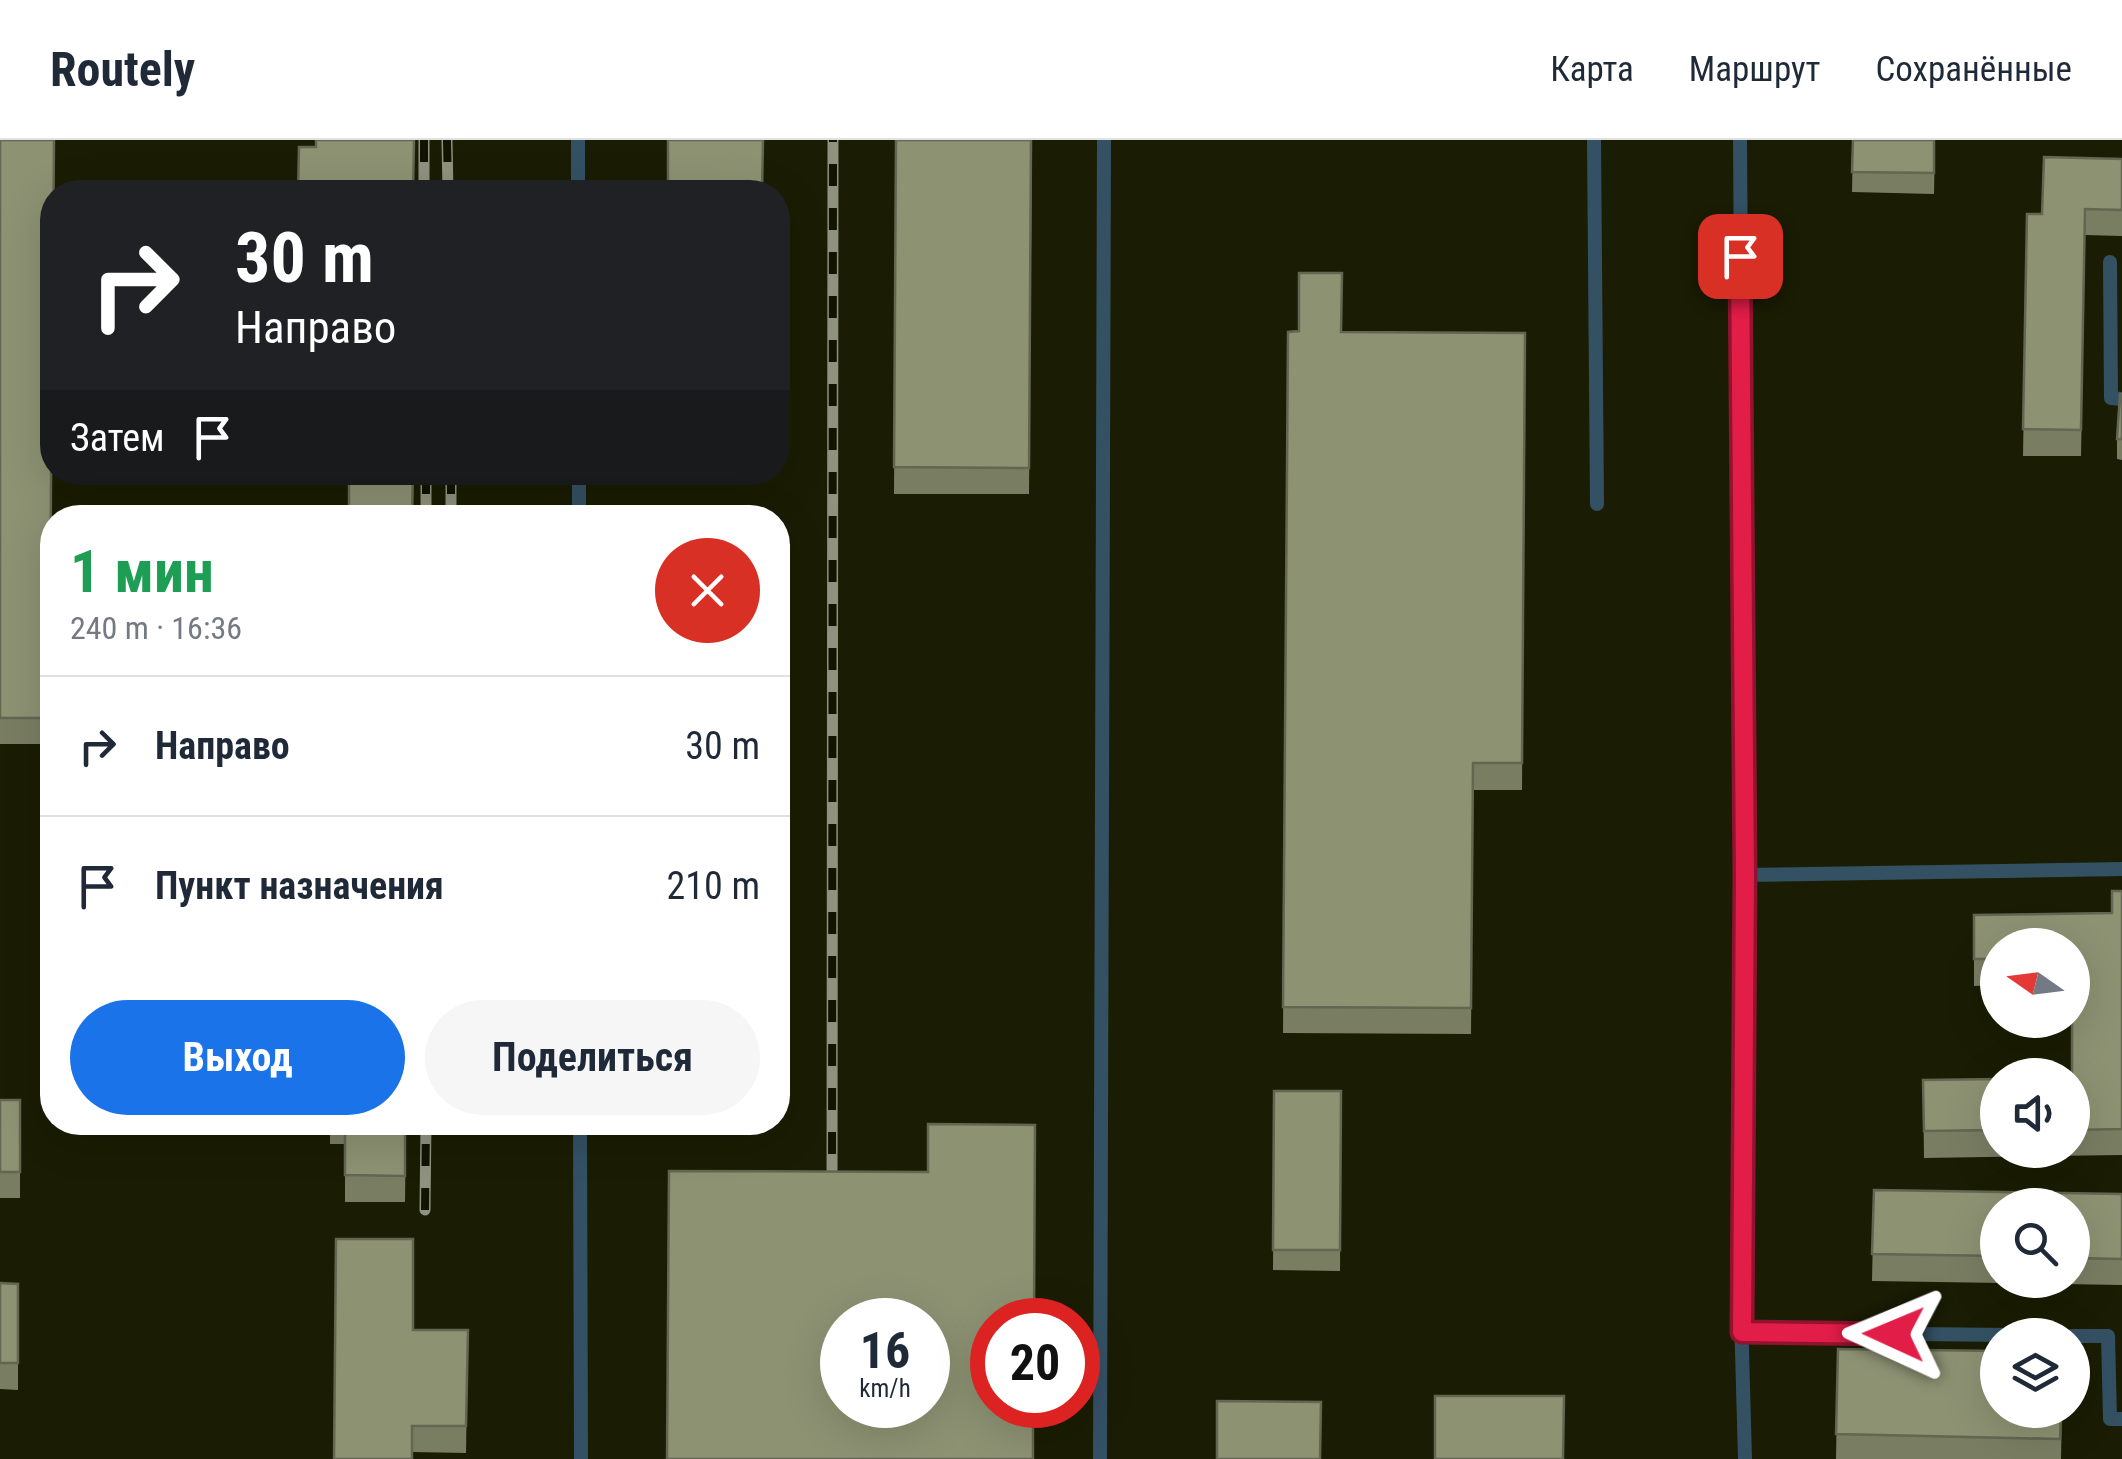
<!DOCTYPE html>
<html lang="ru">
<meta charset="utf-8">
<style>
:root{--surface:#fff;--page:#f6f6f7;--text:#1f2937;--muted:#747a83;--line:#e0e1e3;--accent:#1a73e8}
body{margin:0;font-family:"Roboto Condensed",sans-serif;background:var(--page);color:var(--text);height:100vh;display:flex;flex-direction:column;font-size:38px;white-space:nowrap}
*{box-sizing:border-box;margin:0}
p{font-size:32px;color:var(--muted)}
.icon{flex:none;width:55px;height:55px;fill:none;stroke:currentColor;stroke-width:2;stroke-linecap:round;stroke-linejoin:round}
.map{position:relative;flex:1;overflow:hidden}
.drawer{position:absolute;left:40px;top:365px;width:750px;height:630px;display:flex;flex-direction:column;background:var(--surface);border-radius:40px;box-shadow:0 10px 40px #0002}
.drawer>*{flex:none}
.guide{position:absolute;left:40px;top:40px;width:750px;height:305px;border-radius:40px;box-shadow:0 10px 40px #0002;background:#202124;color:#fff;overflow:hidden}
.needle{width:65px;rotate:284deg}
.buttons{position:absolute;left:1980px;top:788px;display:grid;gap:20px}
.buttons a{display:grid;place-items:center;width:110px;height:110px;border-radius:50%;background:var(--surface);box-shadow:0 10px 40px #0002;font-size:50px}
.speed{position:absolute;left:820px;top:1158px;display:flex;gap:20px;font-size:50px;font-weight:700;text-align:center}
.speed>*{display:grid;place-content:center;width:130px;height:130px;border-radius:50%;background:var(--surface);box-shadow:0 10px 40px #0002;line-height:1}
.speed small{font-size:25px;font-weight:400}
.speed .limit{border:15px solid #d22;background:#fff;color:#111}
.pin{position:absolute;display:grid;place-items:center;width:85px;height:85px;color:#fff;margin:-42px;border-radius:20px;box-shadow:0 5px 15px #0006}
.me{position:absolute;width:110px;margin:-55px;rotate:271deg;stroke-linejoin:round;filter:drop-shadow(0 0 8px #0008)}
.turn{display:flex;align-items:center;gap:35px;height:210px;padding:0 30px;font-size:45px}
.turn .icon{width:130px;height:130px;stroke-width:2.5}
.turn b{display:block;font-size:70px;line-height:85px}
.then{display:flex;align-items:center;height:95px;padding:0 30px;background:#0003;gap:20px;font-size:38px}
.round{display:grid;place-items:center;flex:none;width:105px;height:105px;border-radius:52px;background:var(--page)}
.headline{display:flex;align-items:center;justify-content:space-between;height:170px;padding:0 30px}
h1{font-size:60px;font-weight:700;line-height:75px;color:#1e9e55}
.action{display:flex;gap:20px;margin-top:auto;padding:20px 30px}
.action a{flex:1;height:115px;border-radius:60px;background:var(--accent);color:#fff;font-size:40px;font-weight:700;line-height:115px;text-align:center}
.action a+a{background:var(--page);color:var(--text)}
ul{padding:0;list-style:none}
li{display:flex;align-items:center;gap:30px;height:140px;padding:0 30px;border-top:2px solid var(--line)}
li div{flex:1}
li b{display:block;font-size:38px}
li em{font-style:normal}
header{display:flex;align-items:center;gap:60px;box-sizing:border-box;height:140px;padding:0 50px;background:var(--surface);border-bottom:2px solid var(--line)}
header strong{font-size:48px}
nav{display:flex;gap:55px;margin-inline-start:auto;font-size:35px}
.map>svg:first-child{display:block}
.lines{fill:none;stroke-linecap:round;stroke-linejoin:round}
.lane{stroke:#345164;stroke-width:14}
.rail-casing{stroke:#8f927e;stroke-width:11}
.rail{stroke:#111400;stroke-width:8;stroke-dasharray:22;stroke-linecap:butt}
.wall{fill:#797e63;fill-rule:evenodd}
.building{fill:#8d9273;stroke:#636650;stroke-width:2.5;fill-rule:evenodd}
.route-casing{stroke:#92132f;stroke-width:25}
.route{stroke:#e11d48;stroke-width:18}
</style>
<header>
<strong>Routely</strong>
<nav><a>Карта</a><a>Маршрут</a><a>Сохранённые</a></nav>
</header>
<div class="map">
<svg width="2122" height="1319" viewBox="0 0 2122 1319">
<rect width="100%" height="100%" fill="#1a1d03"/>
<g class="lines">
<g class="lane">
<path d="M578,0V52"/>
<path d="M1594,0L1597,364"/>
<path d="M1740,0L1745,735L1741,1174L1745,1319"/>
<path d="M2110,122L2111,258L2122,259"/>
<path d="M579,332V378"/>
<path d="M1745,735L2122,729"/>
<path d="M580,982L581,1319"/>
<path d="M1742,1192L2009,1195"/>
<path d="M2072,1196H2108L2110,1279H2122"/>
<path d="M1100,1319L1104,0"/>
</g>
<defs>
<g id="rail">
<path d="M424,0V52"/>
<path d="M447,0L448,52"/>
<path d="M426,332V378"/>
<path d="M451,332V378"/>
<path d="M832,1058L833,0"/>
<path d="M425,1070L426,982"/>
</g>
</defs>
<use href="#rail" class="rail-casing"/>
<use href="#rail" class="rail"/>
</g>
<g class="wall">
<path d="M0,0H54L49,604H0Z"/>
<path d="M896,0H1032L1029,354H894Z"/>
<path d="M1853,0H1935L1934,54L1852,52Z"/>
<path d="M2122,19V96L2085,95L2081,316H2023L2027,74H2042Z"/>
<path d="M1288,192L1525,193L1522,650H1473L1471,894L1283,893Z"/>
<path d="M2122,254V320L2117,319V299Z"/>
<path d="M2122,751V1015L1924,1018L1923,940L1998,939V1010H2072V805H1998V845L1974,846V775L2112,773Z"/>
<path d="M1274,951H1341L1340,1131L1273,1130Z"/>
<rect x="0" y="960" width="20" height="98"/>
<path d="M330,982H406L405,1062H345V1004H330Z"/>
<path d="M1874,1050L2122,1054V1145L1872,1141ZM1998,1065H2072V1140H1998Z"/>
<path d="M0,1143L18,1144V1250L0,1249Z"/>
<path d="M413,1190H468L466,1313L412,1312Z"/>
<path d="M1838,1209L2062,1270L2061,1319H1836Z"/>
</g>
<g class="building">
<path d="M0,0H54L49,578H0Z"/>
<path d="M316,0H414L413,52H298L299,7H316Z"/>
<path d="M668,0H763L762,52H668Z"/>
<path d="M896,0H1031L1029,328L894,327Z"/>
<path d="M1853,0H1934V33L1852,32Z"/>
<path d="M2044,17L2122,19V70L2085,69L2081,290L2023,289L2027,74H2042Z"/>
<path d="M1299,133H1342L1341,192L1525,193L1522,623H1473L1471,868L1283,867L1288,192L1299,191Z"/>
<path d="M2120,254H2122V299H2117Z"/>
<path d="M349,332H413L412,378H349Z"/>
<path d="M2112,751H2122V989L2072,990V805H1998V819H1974V775L2112,773Z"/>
<path d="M1998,939V990L1924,991L1923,940Z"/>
<path d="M1274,951H1341L1340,1110H1273Z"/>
<rect x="0" y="960" width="20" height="72"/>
<path d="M345,982H405V1036L345,1035Z"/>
<path d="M928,984L1035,985L1034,1180H992V1265H1033V1319H667L669,1031L928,1032ZM842,1180H928V1265H842Z"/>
<path d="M1874,1050L2122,1054V1119L2072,1118V1065H1998V1116L1872,1114Z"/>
<path d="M336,1099H413V1190H468L466,1286H412V1319H334Z"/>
<path d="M0,1143L18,1144V1223H0Z"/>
<path d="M1838,1209L1998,1211V1270H2061L2060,1299L1836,1294Z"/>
<path d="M1435,1256H1564L1563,1319H1435Z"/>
<path d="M1217,1261L1321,1262L1320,1319H1217Z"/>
</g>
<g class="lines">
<defs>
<path id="route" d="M1740,116L1745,735L1742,1192L1894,1194"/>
</defs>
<use href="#route" class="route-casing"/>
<use href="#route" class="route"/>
</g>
</svg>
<div class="buttons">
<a><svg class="needle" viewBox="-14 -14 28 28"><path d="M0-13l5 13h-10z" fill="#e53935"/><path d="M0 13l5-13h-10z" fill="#747a83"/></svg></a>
<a><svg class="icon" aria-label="sound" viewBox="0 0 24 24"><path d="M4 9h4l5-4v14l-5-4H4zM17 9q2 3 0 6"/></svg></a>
<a><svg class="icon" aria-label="search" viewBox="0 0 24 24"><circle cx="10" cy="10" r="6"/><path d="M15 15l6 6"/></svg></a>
<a><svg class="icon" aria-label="layers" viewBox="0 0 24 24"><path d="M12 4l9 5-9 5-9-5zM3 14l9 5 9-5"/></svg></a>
</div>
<div class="speed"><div>16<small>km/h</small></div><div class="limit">20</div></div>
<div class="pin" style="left:1740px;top:116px;background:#d93025"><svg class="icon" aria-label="arrive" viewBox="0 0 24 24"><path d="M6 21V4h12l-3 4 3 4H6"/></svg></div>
<svg class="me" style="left:1894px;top:1194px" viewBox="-20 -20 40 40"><path d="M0-17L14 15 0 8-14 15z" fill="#e11d48" stroke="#fff" stroke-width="4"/></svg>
<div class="guide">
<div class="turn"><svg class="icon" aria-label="right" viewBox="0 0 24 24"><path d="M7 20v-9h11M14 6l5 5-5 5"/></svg><div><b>30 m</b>Направо</div></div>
<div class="then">Затем<svg class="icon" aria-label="arrive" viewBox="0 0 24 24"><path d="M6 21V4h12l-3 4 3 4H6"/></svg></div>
</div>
<section class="drawer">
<div class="headline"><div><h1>1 мин</h1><p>240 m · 16:36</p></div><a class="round" style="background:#d93025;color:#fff"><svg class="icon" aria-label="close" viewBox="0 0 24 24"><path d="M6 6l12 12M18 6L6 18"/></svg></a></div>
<ul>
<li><svg class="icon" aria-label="right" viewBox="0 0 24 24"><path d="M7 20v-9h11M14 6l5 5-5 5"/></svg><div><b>Направо</b></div><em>30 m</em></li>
<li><svg class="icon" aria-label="arrive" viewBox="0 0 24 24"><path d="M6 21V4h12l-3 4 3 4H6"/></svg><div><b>Пункт назначения</b></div><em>210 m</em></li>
</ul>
<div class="action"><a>Выход</a><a>Поделиться</a></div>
</section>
</div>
